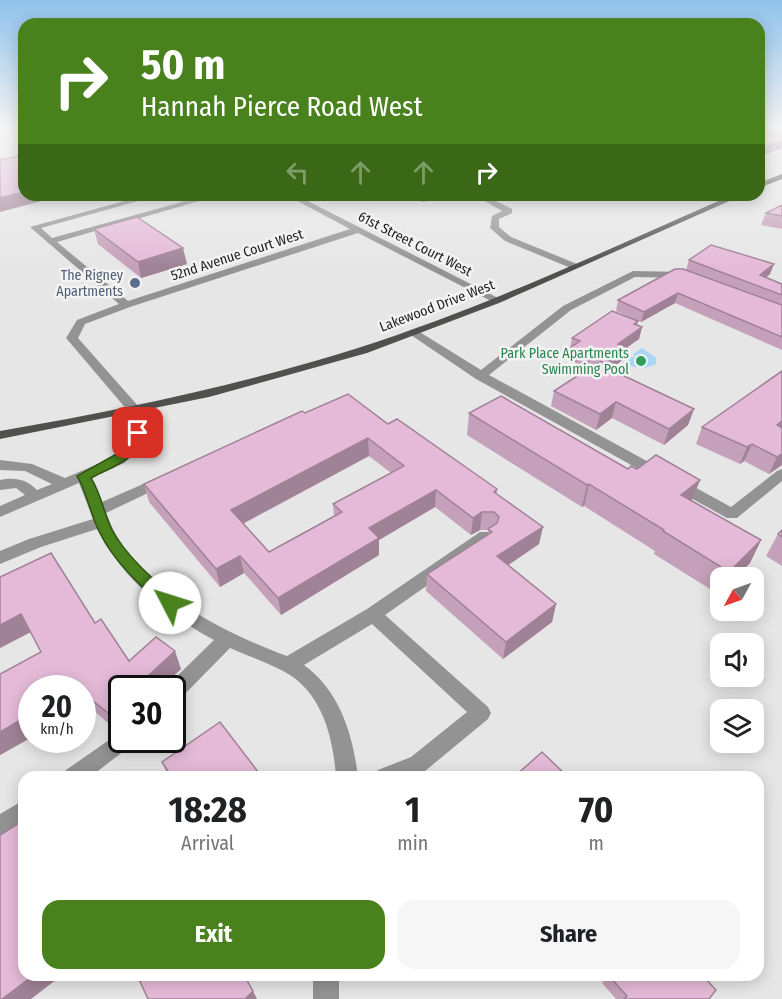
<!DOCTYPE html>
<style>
:root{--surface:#fff;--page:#f6f6f6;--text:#202124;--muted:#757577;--accent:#49821d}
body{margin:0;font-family:"Fira Sans Condensed",sans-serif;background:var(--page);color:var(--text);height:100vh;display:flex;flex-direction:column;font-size:22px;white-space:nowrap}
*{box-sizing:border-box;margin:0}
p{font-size:20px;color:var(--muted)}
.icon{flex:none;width:33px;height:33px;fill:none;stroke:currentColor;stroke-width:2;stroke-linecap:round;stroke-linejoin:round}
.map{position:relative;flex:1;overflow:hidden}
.drawer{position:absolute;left:18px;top:771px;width:746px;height:210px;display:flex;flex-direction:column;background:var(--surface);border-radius:18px;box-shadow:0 3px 15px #0003}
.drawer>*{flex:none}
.banner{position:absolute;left:18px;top:18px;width:747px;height:183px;border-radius:18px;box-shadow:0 3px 15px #0003;background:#49821d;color:#fff;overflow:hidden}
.needle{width:39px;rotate:230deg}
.fabs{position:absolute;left:710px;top:567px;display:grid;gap:12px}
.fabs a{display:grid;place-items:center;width:54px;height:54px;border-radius:12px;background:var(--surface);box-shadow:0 3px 15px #0003;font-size:30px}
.speed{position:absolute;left:18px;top:675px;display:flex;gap:12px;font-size:30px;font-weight:700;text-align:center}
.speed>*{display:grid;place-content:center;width:78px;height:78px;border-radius:50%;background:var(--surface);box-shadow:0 3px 15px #0003;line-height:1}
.speed small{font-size:15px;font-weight:400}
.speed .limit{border:3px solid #111;border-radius:9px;background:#fff;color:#111}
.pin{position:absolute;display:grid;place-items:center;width:51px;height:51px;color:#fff;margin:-26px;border-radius:12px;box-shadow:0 3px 9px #0006}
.me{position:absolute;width:66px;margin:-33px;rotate:310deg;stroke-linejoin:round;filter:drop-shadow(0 0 4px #0008)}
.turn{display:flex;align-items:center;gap:21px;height:126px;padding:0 24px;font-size:27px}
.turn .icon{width:78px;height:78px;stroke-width:2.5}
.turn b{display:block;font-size:42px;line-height:51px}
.lanes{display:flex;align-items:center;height:57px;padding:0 24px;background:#0003;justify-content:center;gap:30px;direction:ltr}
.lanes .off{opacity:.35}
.eta{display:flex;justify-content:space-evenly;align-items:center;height:102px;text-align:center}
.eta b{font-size:36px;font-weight:700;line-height:42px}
.button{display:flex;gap:12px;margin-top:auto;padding:12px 24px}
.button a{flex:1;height:69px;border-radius:18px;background:var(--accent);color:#fff;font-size:24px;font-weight:700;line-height:69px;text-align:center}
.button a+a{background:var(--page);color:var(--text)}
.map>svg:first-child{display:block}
.water{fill:#a9d6f4}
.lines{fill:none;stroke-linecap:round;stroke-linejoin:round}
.minor{fill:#939393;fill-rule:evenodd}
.major{fill:#50504f;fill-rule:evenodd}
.wall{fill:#c5a0ba;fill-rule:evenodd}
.shaded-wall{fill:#a08297}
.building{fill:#e5bad8;stroke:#a08297;stroke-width:1.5;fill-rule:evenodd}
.route{fill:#49821d;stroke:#2f5413;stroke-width:1.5}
.service-dot{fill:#5c6f8a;stroke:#f3f3f4;stroke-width:2}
.leisure-dot{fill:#2e9e5b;stroke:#f3f3f4;stroke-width:2}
.labels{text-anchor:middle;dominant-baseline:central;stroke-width:5;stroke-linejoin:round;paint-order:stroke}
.far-street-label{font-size:14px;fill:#1e1e1e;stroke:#f3f3f4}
.far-service-label{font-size:14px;fill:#4e5e75;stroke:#f3f3f4;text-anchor:end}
.far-leisure-label{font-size:14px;fill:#27864d;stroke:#f3f3f4;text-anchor:end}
</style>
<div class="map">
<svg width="782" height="999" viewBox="0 0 782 999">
<rect width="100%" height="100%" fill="#e6e6e7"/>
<path class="water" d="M642,348L656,358V364C644,370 635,368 623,363L629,357H635L633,354Z"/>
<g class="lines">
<g class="minor">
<path d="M146,195H160L41,228L52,238L207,195H220L57,242L128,301L350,229L286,195H296L502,300L493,302L358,233L130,307L85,324L78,338L139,407L145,433L137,452L124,463L91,478L102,502L159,477L164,475L171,480L169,483L106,513C134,588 217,630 287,656L367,609L480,532H492L494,536L492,540L385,615L488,707L491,713L488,719L425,771L410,777H374L378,770L411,757L467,712L372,624L304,665C340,691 353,735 358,777H336C333,738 323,693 285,672C268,663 248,656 230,648L179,700L172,702V688H165L214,640C165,614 123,579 97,529L41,547L0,564V551L29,539L93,519L79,483L0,517V506L25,495L16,488L0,490V480C15,477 26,479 37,490L52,484L25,471L0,470V460L32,464L65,478L114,457L126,447L131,433L128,411L66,338L77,320L119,304L30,227Z"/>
<path d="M474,195H484L512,209V213L499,219V227L511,237L577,264V268H571L505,241L490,228L492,216L502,211Z"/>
<path d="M633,271L684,272L689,275L684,278L635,277L571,310L489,375L731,507L777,471L782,469V481L737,518H727L476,379L408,333L410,331H418L481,370L563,306Z"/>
<path d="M122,731V740H132L129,747L90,777H62L66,770Z"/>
<path d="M24,800V824L0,838V814Z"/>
<rect x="313" y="975" width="26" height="24"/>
</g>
<g class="major">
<path d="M782,174V179L759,188V183Z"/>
<path d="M732,195H743L499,303L367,353L209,397L0,439V431C121,410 241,385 358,348C486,307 609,249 732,195Z"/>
</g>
</g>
<g class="wall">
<path d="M759,127H782V148L759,157Z"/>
<path d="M410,195H460L422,202Z"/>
<path d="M782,205V229L761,225L766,213Z"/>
<path d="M94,229L187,264L141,278L98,244Z"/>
<path d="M689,260L770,274L766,278L782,284V350L675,303L641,322L616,311L618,300L686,270Z"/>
<path d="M637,326L642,327L639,339L627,347L624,359L610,369L694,409L688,425L664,445L612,418L596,430L551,406L554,391L588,369L568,359L572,338Z"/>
<path d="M782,371V465L769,474L744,461L740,464L696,444L702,427Z"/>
<path d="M305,413L388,424L497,489V494L539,544L508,565L556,604L552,622L503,659L426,591L427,574L488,535V530H480L471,535L435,507L379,540V555L281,615L244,573L220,587L149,502L144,484ZM369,456L391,473L333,504L334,516L269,552L243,524Z"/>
<path d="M469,413L628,469H637L700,480L692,500L761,540L750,563L735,578H720V592L718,594L654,554L655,551L584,506L582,507L467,435Z"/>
<path d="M782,530V566L766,556L778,534Z"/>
<path d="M0,577L95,623L129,661L181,669L116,730L86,704L82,706V688H32V737L0,755V674L41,652L30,632L0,648Z"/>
<path d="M162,762L262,777H168Z"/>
<path d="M604,975H702L709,999H616L602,983L606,977Z"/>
</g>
<g class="shaded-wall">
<path d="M782,140V148L759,157V149Z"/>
<path d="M24,192V195H64L0,212V198Z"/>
<path d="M422,195H460L422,202Z"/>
<path d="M183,248L187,264L141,278L138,262Z"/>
<path d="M774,264L770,274L756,285L760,275Z"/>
<path d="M678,293L675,303L641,322L644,312Z"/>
<path d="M638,321L635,332L642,327L639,339L615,356L618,344L634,324Z"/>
<path d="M627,347L624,359L603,375L605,363Z"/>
<path d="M616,402L612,418L596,430L600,414Z"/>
<path d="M694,409L688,425L664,445L669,429Z"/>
<path d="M782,421V432L777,425Z"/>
<path d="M368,438L369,456L234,528L231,510Z"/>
<path d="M752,444L744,461L740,464L747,447Z"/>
<path d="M782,454V465L769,474L777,457Z"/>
<path d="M700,480L691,502L681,495Z"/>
<path d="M589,484L584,506L582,507L587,485Z"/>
<path d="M436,490L435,507L379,540V555L281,615L278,598L369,528Z"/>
<path d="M482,512L480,530L471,535L473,518Z"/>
<path d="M543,527L539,544L495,574L497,556Z"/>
<path d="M761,540L750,563L735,578H726L729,572Z"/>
<path d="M240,556L244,573L220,587L216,569Z"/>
<path d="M556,604L552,622L503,659L506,642Z"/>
<path d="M21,614L31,632L0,648V625Z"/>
<path d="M175,651L181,669L160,688H135Z"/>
<path d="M82,698L86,704L82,706Z"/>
<path d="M122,701V725L116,730L108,713Z"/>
<path d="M32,713V737L0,755V732Z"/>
<path d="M34,975H61V976L31,999H2Z"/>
<path d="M253,991L257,999H245Z"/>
</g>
<g class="building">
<path d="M759,127H760L761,133L782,138V140L759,149Z"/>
<path d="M769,127H782V130Z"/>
<path d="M24,155V192L0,198V160Z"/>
<path d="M782,205V216L766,213Z"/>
<path d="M137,217L183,248L138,262L94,229Z"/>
<path d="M711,245L774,264L760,275L782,284V295L689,260Z"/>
<path d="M675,269H683L782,305V337L678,293L644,312L618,300Z"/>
<path d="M612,311L638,321L634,324L642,327L618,344L627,347L605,363L570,348L580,341L572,338Z"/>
<path d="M597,363L694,409L669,429L616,402L600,414L554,391Z"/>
<path d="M782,371V421L777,425L782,428V454L777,457L752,444L747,447L702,427Z"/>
<path d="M348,394L388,424L397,419L497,489L494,492L543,527L497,556L556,604L506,642L427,574L492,532L488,529L497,523L499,517L494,512H482L473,518L436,490L369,528L379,538L278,598L240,556L216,569L144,484L302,411L305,413ZM368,438L404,466L333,504L342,512L269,552L231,510Z"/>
<path d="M501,396L628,469L631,466L637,469L656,455L700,480L681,495L761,540L729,572L663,531L664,530L589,484L587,485L469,413Z"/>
<path d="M782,530V537L778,534Z"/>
<path d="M51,553L95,623L101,619L129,661L156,637L175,651L135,688H122V701L108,713L82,692V688H78L77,687L75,688H32V713L0,732V674L41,652L21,614L0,625V577Z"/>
<path d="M220,722L262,777H172L162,762Z"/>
<path d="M542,752L568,777H514Z"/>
<path d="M24,820V975H34L2,999H0V835Z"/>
<path d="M137,975H244L253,991L245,999H148Z"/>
<path d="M608,975H702L716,990L709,999H624L627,996Z"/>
</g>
<linearGradient id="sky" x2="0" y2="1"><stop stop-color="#8fc2ed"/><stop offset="0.48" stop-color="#f4f4f4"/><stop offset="1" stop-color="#f4f4f4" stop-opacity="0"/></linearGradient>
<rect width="782" height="267" fill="url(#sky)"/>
<path class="route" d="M138,430L144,433C133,463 117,464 91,478C101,494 104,513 112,530C126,556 154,580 176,599L178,603L176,608L170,609L165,608C141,586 114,562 100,533C90,515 88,494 77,476L122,451L133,431Z"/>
<circle class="service-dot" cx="135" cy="283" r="6"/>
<circle class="leisure-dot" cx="641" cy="361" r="6"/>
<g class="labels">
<g class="far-street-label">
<text transform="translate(415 244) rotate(27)">61st Street Court West</text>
<text transform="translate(237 255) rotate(-18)">52nd Avenue Court West</text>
<text transform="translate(437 306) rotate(-21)">Lakewood Drive West</text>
</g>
<g class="far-service-label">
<text x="123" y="275">The Rigney<tspan x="123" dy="16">Apartments</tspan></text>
</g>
<g class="far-leisure-label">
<text x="629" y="353">Park Place Apartments<tspan x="629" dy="16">Swimming Pool</tspan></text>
</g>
</g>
</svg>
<div class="fabs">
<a><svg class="needle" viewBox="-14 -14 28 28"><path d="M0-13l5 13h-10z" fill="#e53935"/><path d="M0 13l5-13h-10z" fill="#757577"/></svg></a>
<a><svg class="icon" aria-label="sound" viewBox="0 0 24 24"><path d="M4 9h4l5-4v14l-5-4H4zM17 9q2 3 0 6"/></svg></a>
<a><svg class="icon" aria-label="layers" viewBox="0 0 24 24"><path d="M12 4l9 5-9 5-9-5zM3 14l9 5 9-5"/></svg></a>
</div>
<div class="speed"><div>20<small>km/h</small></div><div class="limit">30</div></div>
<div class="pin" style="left:138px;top:433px;background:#d93025"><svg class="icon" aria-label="arrive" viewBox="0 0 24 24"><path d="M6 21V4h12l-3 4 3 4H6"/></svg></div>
<svg class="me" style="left:170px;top:603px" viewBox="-20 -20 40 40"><circle r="19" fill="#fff"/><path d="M0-13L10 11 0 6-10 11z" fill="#49821d"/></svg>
<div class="banner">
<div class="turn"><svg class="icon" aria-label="right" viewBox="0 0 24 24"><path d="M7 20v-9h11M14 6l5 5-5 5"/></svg><div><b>50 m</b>Hannah Pierce Road West</div></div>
<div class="lanes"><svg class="icon off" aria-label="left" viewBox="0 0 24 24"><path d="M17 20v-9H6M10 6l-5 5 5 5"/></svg><svg class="icon off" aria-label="ahead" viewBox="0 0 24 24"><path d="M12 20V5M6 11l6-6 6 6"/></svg><svg class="icon off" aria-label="ahead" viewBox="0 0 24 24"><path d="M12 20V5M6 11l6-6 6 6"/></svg><svg class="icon" aria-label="right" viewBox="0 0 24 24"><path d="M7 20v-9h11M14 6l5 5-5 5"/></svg></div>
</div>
<section class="drawer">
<div class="eta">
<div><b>18:28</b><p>Arrival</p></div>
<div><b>1</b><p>min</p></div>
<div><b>70</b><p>m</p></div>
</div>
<div class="button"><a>Exit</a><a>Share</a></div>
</section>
</div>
